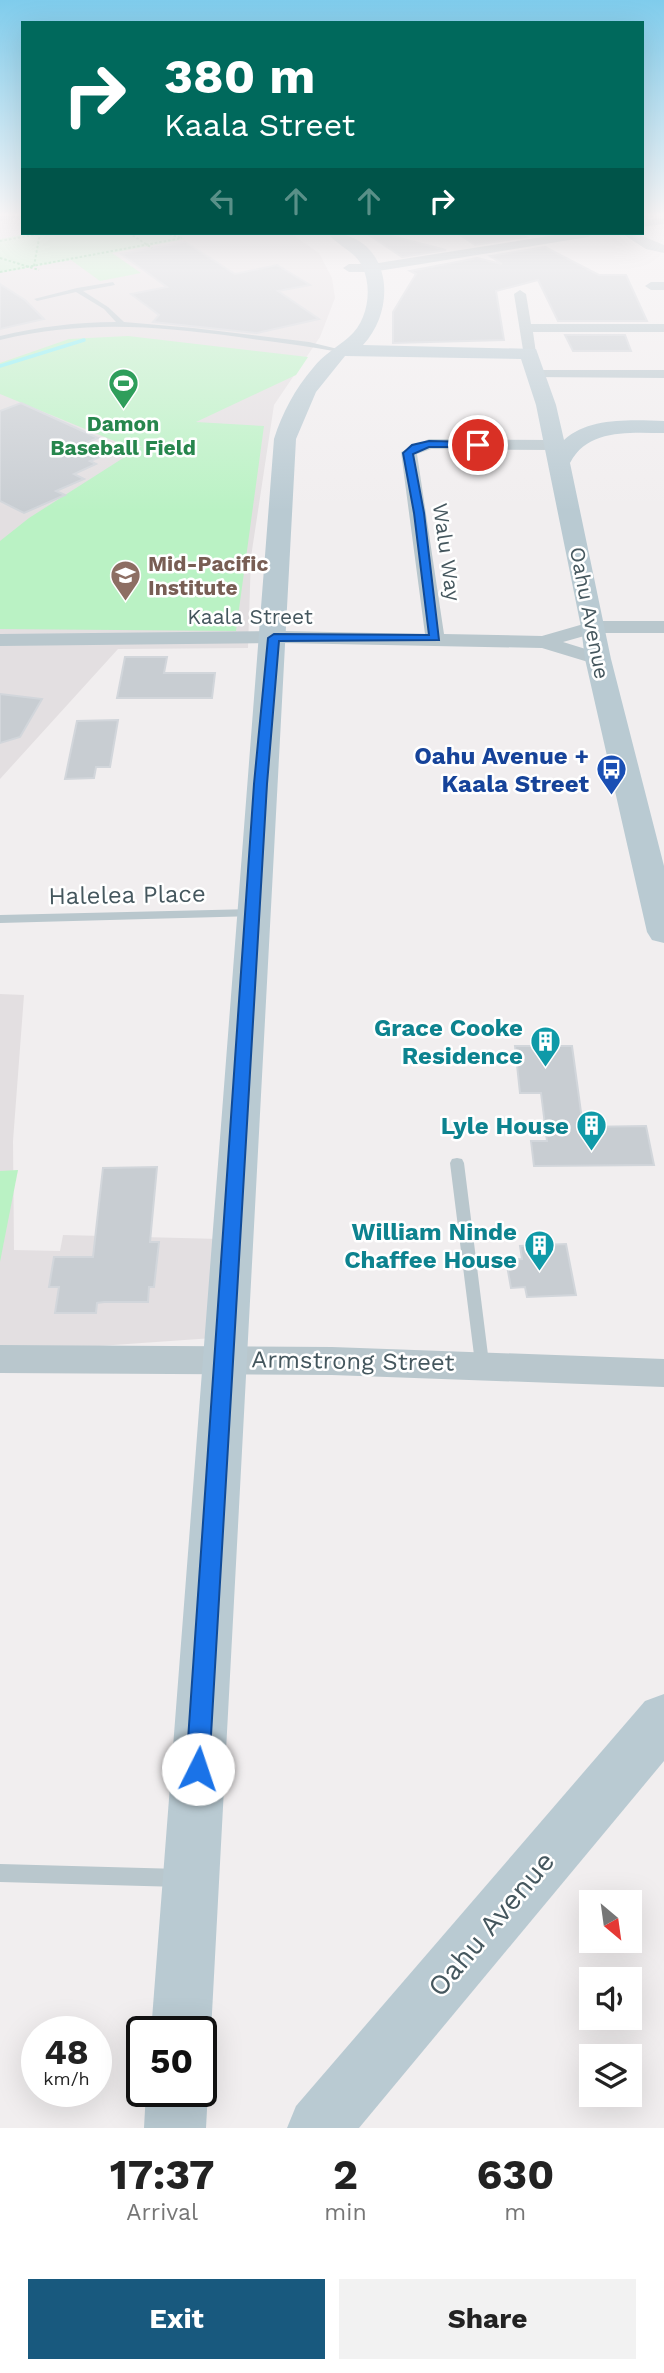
<!DOCTYPE html>
<style>
:root{--surface:#fff;--page:#f2f2f2;--text:#222;--muted:#767676;--accent:#18597e}
body{margin:0;font-family:"Work Sans",sans-serif;background:var(--page);color:var(--text);height:100vh;display:flex;flex-direction:column;font-size:26px;white-space:nowrap}
*{box-sizing:border-box;margin:0}
p{font-size:23px;color:var(--muted)}
.icon{flex:none;width:38px;height:38px;fill:none;stroke:currentColor;stroke-width:2;stroke-linecap:round;stroke-linejoin:round}
.map{position:relative;height:2128px;overflow:hidden}
.details{display:flex;flex-direction:column;background:var(--surface);flex:1}
.details>*{flex:none}
.guide{position:absolute;left:21px;top:21px;width:623px;height:214px;border-radius:0px;box-shadow:0 7px 28px #0002;background:#00695c;color:#fff;overflow:hidden}
.needle{width:46px;rotate:151deg}
.buttons{position:absolute;left:579px;top:1890px;display:grid;gap:14px}
.buttons a{display:grid;place-items:center;width:63px;height:63px;border-radius:0px;background:var(--surface);box-shadow:0 7px 28px #0002;font-size:35px}
.speed{position:absolute;left:21px;top:2016px;display:flex;gap:14px;font-size:35px;font-weight:700;text-align:center}
.speed>*{display:grid;place-content:center;width:91px;height:91px;border-radius:50%;background:var(--surface);box-shadow:0 7px 28px #0002;line-height:1}
.speed small{font-size:18px;font-weight:400}
.speed .limit{border:4px solid #111;border-radius:10px;background:#fff;color:#111}
.pin{position:absolute;display:grid;place-items:center;width:60px;height:60px;color:#fff;margin:-30px;border:4px solid #fff;border-radius:50%;box-shadow:0 2px 7px #0007}
.me{position:absolute;width:77px;margin:-38px;rotate:4deg;stroke-linejoin:round;filter:drop-shadow(0 0 5px #0008)}
.turn{display:flex;align-items:center;gap:24px;height:147px;padding:0 28px;font-size:32px}
.turn .icon{width:91px;height:91px;stroke-width:2.5}
.turn b{display:block;font-size:49px;line-height:60px}
.lanes{display:flex;align-items:center;height:66px;padding:0 28px;background:#0003;justify-content:center;gap:35px;direction:ltr}
.lanes .off{opacity:.35}
.eta{display:flex;justify-content:space-evenly;align-items:center;height:119px;text-align:center}
.eta b{font-size:42px;font-weight:700;line-height:49px}
.primary-button{display:flex;gap:14px;margin-top:auto;padding:14px 28px}
.primary-button a{flex:1;height:80px;border-radius:0px;background:var(--accent);color:#fff;font-size:28px;font-weight:700;line-height:80px;text-align:center}
.primary-button a+a{background:var(--page);color:var(--text)}
.map>svg:first-child{display:block}
.education{fill:#e3dfe1}
.green{fill:#baf2c4}
.lines{fill:none;stroke-linecap:round;stroke-linejoin:round}
.stream{stroke:#83f1f3;stroke-width:3.5}
.building{fill:#c8cdd2;stroke:#d2d6db;stroke-width:2}
.path{stroke:#6fd38e;stroke-width:2;stroke-dasharray:2.5 2;stroke-linecap:butt}
.lane{fill:#b9c7cd;fill-rule:evenodd}
.street{fill:#b9c7cd;fill-rule:evenodd}
.secondary{fill:#b9cad2;fill-rule:evenodd}
.route{fill:#1a73e8;stroke:#114b97;stroke-width:2}
.labels{text-anchor:middle;dominant-baseline:central;stroke-width:5;stroke-linejoin:round;paint-order:stroke}
.far-leisure-label{font-size:21px;font-weight:bold;fill:#27864d;stroke:#fff}
.far-street-label{font-size:21px;fill:#45575e;stroke:#fff}
.far-education-label{font-size:21px;font-weight:bold;fill:#785e54;stroke:#fff;text-anchor:start}
.transit-label{font-size:24px;font-weight:bold;fill:#164399;stroke:#fff;text-anchor:end}
.street-label{font-size:24px;fill:#45575e;stroke:#fff}
.culture-label{font-size:24px;font-weight:bold;fill:#0d838f;stroke:#fff;text-anchor:end}
.near-street-label{font-size:28px;fill:#45575e;stroke:#fff}
</style>
<div class="map">
<svg width="664" height="2128" viewBox="0 0 664 2128">
<rect width="100%" height="100%" fill="#f1eeef"/>
<g class="education">
<path d="M0,213H23V233H290L319,253L332,278L335,298L320,337L274,405L251,557L248,648L118,649L0,779Z"/>
<path d="M0,994L24,995L13,1141L14,1250L60,1251L63,1235L221,1239L227,1337L0,1353Z"/>
</g>
<g class="green">
<path d="M30,233H175L185,239L112,253L141,273L100,281L71,260L0,273V239Z"/>
<path d="M128,336L308,357L296,375L196,422L264,426L236,631L0,629V541L29,518L142,446L129,447L0,394V363L69,339Z"/>
<path d="M18,1170L0,1262V1171Z"/>
</g>
<g class="lines">
<path class="stream" d="M0,366L84,340"/>
</g>
<g class="building">
<path d="M366,233H380L446,250L402,257Z"/>
<path d="M457,233H518L526,237L475,245Z"/>
<path d="M185,242L235,274L277,265L310,285L278,291L319,319L257,333L153,322L159,315L131,294L167,287L121,254Z"/>
<path d="M545,247L599,275H626L647,321H558L538,280L496,291L504,340L393,343V312L416,274L410,271L477,258L502,264L490,256Z"/>
<path d="M0,284L25,300L44,319L0,329Z"/>
<path d="M565,335H625L631,351H573Z"/>
<path d="M21,403L98,438L83,444L105,455L90,461L96,464L74,474L84,479L56,491L65,495L24,513L0,501V411Z"/>
<path d="M125,657H167L164,673H215L212,698H117Z"/>
<path d="M0,694L42,699L20,737L0,743Z"/>
<path d="M118,720L110,767H96L94,778L65,779L77,721Z"/>
<path d="M515,1046H572L583,1127L646,1126L654,1165L534,1166L531,1141H547L541,1093H520Z"/>
<path d="M157,1167L150,1242H159L154,1287H149L148,1302H104L97,1303L96,1313H55L59,1287H49L54,1257H93L103,1168Z"/>
<path d="M566,1244L576,1295L527,1297L525,1287L511,1288L506,1260L522,1259L520,1246Z"/>
</g>
<g class="lines">
<g class="path">
<path d="M129,233L152,248"/>
<path d="M165,233L181,238"/>
<path d="M0,241L45,233"/>
<path d="M0,258L39,270"/>
<path d="M34,266L40,233"/>
<path d="M0,272L182,238"/>
</g>
<g class="lane">
<path d="M23,213V217L0,221V217Z"/>
<path d="M113,282L115,285L83,291L108,307L124,322L193,328L309,342L342,350L339,352C306,345 272,342 239,337C153,326 86,320 0,340V336C39,327 76,322 116,322L104,309L76,292L37,301L34,299L77,288Z"/>
<path d="M254,909L258,910L260,913L258,916L0,923V915Z"/>
<path d="M457,1158L462,1159L464,1163L489,1363L487,1368L482,1369L477,1368L475,1363L450,1163L452,1159Z"/>
<path d="M0,1864L180,1869L187,1871L189,1878L187,1885L180,1887L0,1882Z"/>
</g>
<g class="street">
<path d="M664,218V224L642,227V220Z"/>
<path d="M568,233H594L588,237L372,272H349L343,268L349,264H372Z"/>
<path d="M621,233H635L664,245V253L646,249Z"/>
<path d="M664,282V290H651L645,286L651,282Z"/>
<path d="M520,290L526,294L531,324H664V332H533L536,353L524,356L514,294Z"/>
<path d="M536,370H664V378L531,377V371Z"/>
<path d="M429,439L553,440L561,445L553,450L431,449L417,454L444,634L542,636L594,621H664V633H595L563,642L605,655L608,659L598,665L542,648L283,643L0,646V634L283,631L425,634L401,452Z"/>
<path d="M0,1345L332,1347L664,1359V1387L332,1375L0,1373Z"/>
</g>
<g class="secondary">
<path d="M328,233C389,233 400,305 363,345L536,349L556,405L564,440C589,417 632,420 664,421V433C630,433 588,428 570,463L611,659L664,866V943L652,940L647,932L585,659L581,627L536,405L521,359L345,356L316,392L296,439L211,2032L201,2054V2032H151L274,439C282,413 295,389 313,368C324,354 336,348 349,337C368,321 373,288 362,266C355,251 337,246 328,233Z"/>
<path d="M664,1694V1761L359,2128H287L296,2106L645,1701Z"/>
<path d="M201,2075L208,2091L206,2128H144L146,2091H201Z"/>
</g>
</g>
<linearGradient id="sky" x2="0" y2="1"><stop stop-color="#7fccec"/><stop offset="0.42" stop-color="#f9f7f8"/><stop offset="1" stop-color="#f9f7f8" stop-opacity="0"/></linearGradient>
<rect width="664" height="511" fill="url(#sky)"/>
<path class="route" d="M429,441L478,442L483,445L478,447H429L413,454L424,513L439,640L279,641L267,784L209,1769L206,1777L198,1781L189,1777L186,1769L254,784L268,638L274,634L429,635L414,513L403,453L412,445Z"/>
<defs>
<symbol id="stadium-pin" viewBox="-11 -11 22 30"><path d="M0 17L-7.5 6A9.5 9.5 0 1 1 7.5 6Z" fill="#2e9e5b" stroke="#fff"/><path d="M0-5a6.5 5 0 1 0 0 10a6.5 5 0 1 0 0-10ZM-3.5-1.8h7v3.6h-7Z" fill="#fff"/></symbol>
<symbol id="school-pin" viewBox="-11 -11 22 30"><path d="M0 17L-7.5 6A9.5 9.5 0 1 1 7.5 6Z" fill="#8d6e63" stroke="#fff"/><path d="M0-5L7-2L0 1L-7-2ZM-4 1L0 2.5L4 1V4Q0 6-4 4Z" fill="#fff"/></symbol>
<symbol id="bus-pin" viewBox="-11 -11 22 30"><path d="M0 17L-7.5 6A9.5 9.5 0 1 1 7.5 6Z" fill="#1a4fb4" stroke="#fff"/><path d="M-5-6H5V4H4V6H2V4H-2V6H-4V4H-5ZM-3.5-4V0h7V-4ZM-3.5 1.2v1.5H-2V1.2ZM2 1.2v1.5H3.5V1.2Z" fill="#fff"/></symbol>
<symbol id="building-pin" viewBox="-11 -11 22 30"><path d="M0 17L-7.5 6A9.5 9.5 0 1 1 7.5 6Z" fill="#0f9aa8" stroke="#fff"/><path d="M-4-6H4V6H1V3H-1V6H-4ZM-2.5-4.3h1.7v1.8h-1.7ZM.8-4.3h1.7v1.8H.8ZM-2.5-1h1.7V.8h-1.7ZM.8-1h1.7V.8H.8Z" fill="#fff"/></symbol>
</defs>
<g fill-rule="evenodd">
<use href="#stadium-pin" x="106" y="366" width="35" height="47"/>
<use href="#school-pin" x="108" y="558" width="35" height="47"/>
<use href="#bus-pin" x="594" y="752" width="35" height="47"/>
<use href="#building-pin" x="528" y="1024" width="35" height="47"/>
<use href="#building-pin" x="574" y="1108" width="35" height="47"/>
<use href="#building-pin" x="522" y="1228" width="35" height="47"/>
</g>
<g class="labels">
<g class="far-leisure-label">
<text x="123" y="423">Damon<tspan x="123" dy="24">Baseball Field</tspan></text>
</g>
<g class="far-street-label">
<text transform="translate(447 552) rotate(82)">Walu Way</text>
<text transform="translate(590 613) rotate(79)">Oahu Avenue</text>
<text x="250" y="616">Kaala Street</text>
</g>
<g class="far-education-label">
<text x="148" y="563">Mid-Pacific<tspan x="148" dy="24">Institute</tspan></text>
</g>
<g class="transit-label">
<text x="589" y="756">Oahu Avenue +<tspan x="589" dy="28">Kaala Street</tspan></text>
</g>
<g class="street-label">
<text transform="translate(127 895) rotate(-1)">Halelea Place</text>
<text transform="translate(353 1361) rotate(1)">Armstrong Street</text>
</g>
<g class="culture-label">
<text x="523" y="1028">Grace Cooke<tspan x="523" dy="28">Residence</tspan></text>
<text x="569" y="1126">Lyle House</text>
<text x="517" y="1232">William Ninde<tspan x="517" dy="28">Chaffee House</tspan></text>
</g>
<g class="near-street-label">
<text transform="translate(491 1924) rotate(-50)">Oahu Avenue</text>
</g>
</g>
</svg>
<div class="buttons">
<a><svg class="needle" viewBox="-14 -14 28 28"><path d="M0-13l5 13h-10z" fill="#e53935"/><path d="M0 13l5-13h-10z" fill="#767676"/></svg></a>
<a><svg class="icon" aria-label="sound" viewBox="0 0 24 24"><path d="M4 9h4l5-4v14l-5-4H4zM17 9q2 3 0 6"/></svg></a>
<a><svg class="icon" aria-label="layers" viewBox="0 0 24 24"><path d="M12 4l9 5-9 5-9-5zM3 14l9 5 9-5"/></svg></a>
</div>
<div class="speed"><div>48<small>km/h</small></div><div class="limit">50</div></div>
<div class="pin" style="left:478px;top:445px;background:#d93025"><svg class="icon" aria-label="arrive" viewBox="0 0 24 24"><path d="M6 21V4h12l-3 4 3 4H6"/></svg></div>
<svg class="me" style="left:198px;top:1769px" viewBox="-20 -20 40 40"><circle r="19" fill="#fff"/><path d="M0-13L10 11 0 6-10 11z" fill="#1a73e8"/></svg>
<div class="guide">
<div class="turn"><svg class="icon" aria-label="right" viewBox="0 0 24 24"><path d="M7 20v-9h11M14 6l5 5-5 5"/></svg><div><b>380 m</b>Kaala Street</div></div>
<div class="lanes"><svg class="icon off" aria-label="left" viewBox="0 0 24 24"><path d="M17 20v-9H6M10 6l-5 5 5 5"/></svg><svg class="icon off" aria-label="ahead" viewBox="0 0 24 24"><path d="M12 20V5M6 11l6-6 6 6"/></svg><svg class="icon off" aria-label="ahead" viewBox="0 0 24 24"><path d="M12 20V5M6 11l6-6 6 6"/></svg><svg class="icon" aria-label="right" viewBox="0 0 24 24"><path d="M7 20v-9h11M14 6l5 5-5 5"/></svg></div>
</div>
</div>
<section class="details">
<div class="eta">
<div><b>17:37</b><p>Arrival</p></div>
<div><b>2</b><p>min</p></div>
<div><b>630</b><p>m</p></div>
</div>
<div class="primary-button"><a>Exit</a><a>Share</a></div>
</section>
